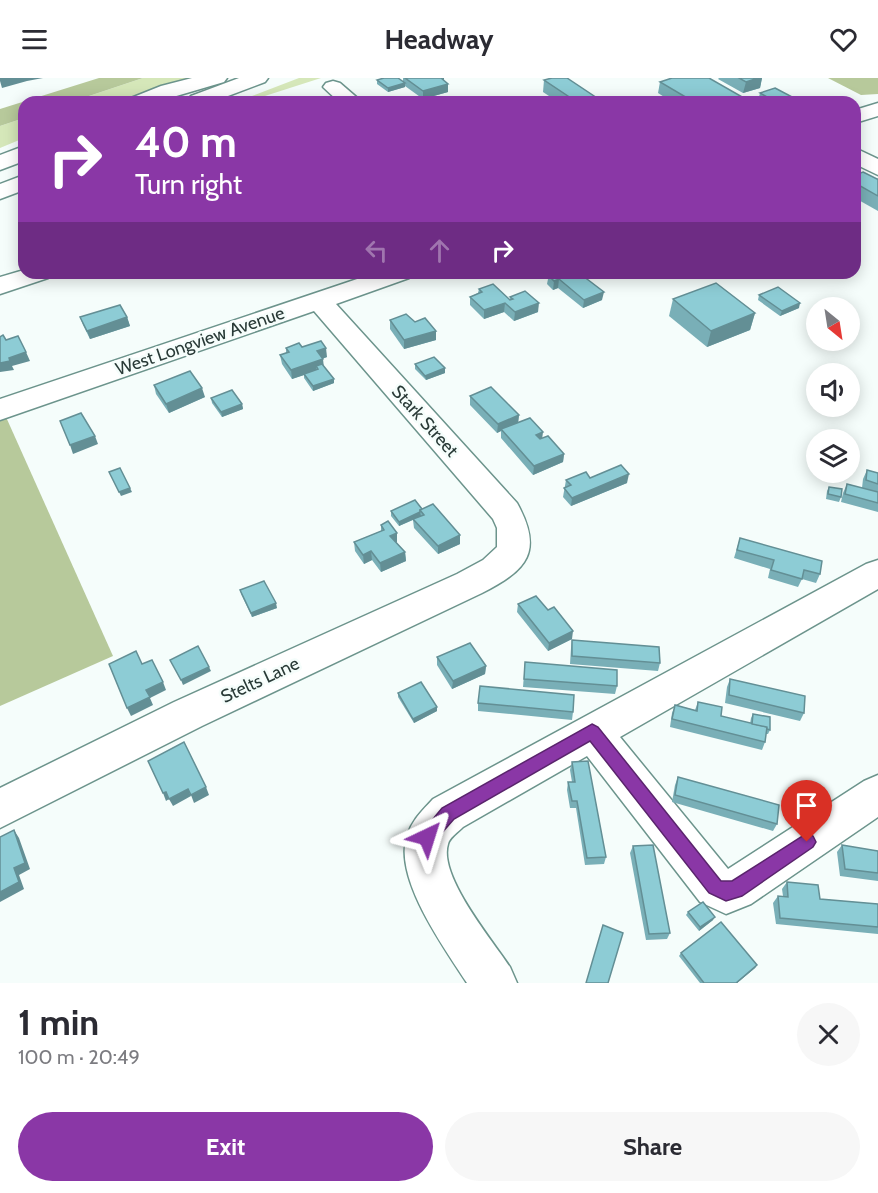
<!DOCTYPE html>
<meta charset="utf-8">
<style>
:root{--surface:#fff;--page:#f7f7f7;--text:#2b2b33;--muted:#7c7c81;--accent:#8a37a6}
body{margin:0;font-family:Cabin,sans-serif;background:var(--page);color:var(--text);height:100vh;display:flex;flex-direction:column;font-size:22px;white-space:nowrap}
*{box-sizing:border-box;margin:0}
p{font-size:20px;color:var(--muted)}
.icon{flex:none;width:33px;height:33px;fill:none;stroke:currentColor;stroke-width:2;stroke-linecap:round;stroke-linejoin:round}
.map{position:relative;height:905px;overflow:hidden}
.drawer{display:flex;flex-direction:column;background:var(--surface);flex:1}
.drawer>*{flex:none}
.hud{position:absolute;left:18px;top:18px;width:843px;height:183px;border-radius:18px;box-shadow:0 3px 15px #0003;background:#8a37a6;color:#fff;overflow:hidden}
.needle{width:39px;rotate:150deg}
.fabs{position:absolute;left:806px;top:219px;display:grid;gap:12px}
.fabs a{display:grid;place-items:center;width:54px;height:54px;border-radius:50%;background:var(--surface);box-shadow:0 3px 15px #0003;font-size:30px}
.pin{position:absolute;display:grid;place-items:center;width:51px;height:51px;color:#fff;margin:-62px -26px;border-radius:50% 50% 50% 0;rotate:-45deg;box-shadow:0 0 6px #0007}
.pin .icon{rotate:45deg}
.me{position:absolute;width:66px;margin:-33px;rotate:41deg;stroke-linejoin:round;filter:drop-shadow(0 0 4px #0008)}
.turn{display:flex;align-items:center;gap:21px;height:126px;padding:0 18px;font-size:27px}
.turn .icon{width:78px;height:78px;stroke-width:2.5}
.turn b{display:block;font-size:42px;line-height:51px}
.lanes{display:flex;align-items:center;height:57px;padding:0 18px;background:#0003;justify-content:center;gap:30px;direction:ltr}
.lanes .off{opacity:.35}
.round{display:grid;place-items:center;flex:none;width:63px;height:63px;border-radius:32px;background:var(--page)}
.headline{display:flex;align-items:center;justify-content:space-between;height:102px;padding:0 18px}
h1{font-size:36px;font-weight:700;line-height:45px}
.cta{display:flex;gap:12px;margin-top:auto;padding:12px 18px}
.cta a{flex:1;height:69px;border-radius:36px;background:var(--accent);color:#fff;font-size:24px;font-weight:700;line-height:69px;text-align:center}
.cta a+a{background:var(--page);color:var(--text)}
header{display:flex;justify-content:space-between;align-items:center;height:78px;padding:0 18px;background:var(--surface);font-size:27px;font-weight:700}
.map>svg:first-child{display:block}
.green{fill:#d5e7b9}
.forest{fill:#b7c99b}
.lines{fill:none;stroke-linecap:round;stroke-linejoin:round}
.minor-casing{stroke:#6c948c;stroke-width:3}
.highway-casing{stroke:#6c948c;stroke-width:3}
.minor{fill:#fff;fill-rule:evenodd}
.highway{fill:#fff;fill-rule:evenodd}
.wall{fill:#79afb7}
.shaded-wall{fill:#638f95}
.building{fill:#8dccd5;stroke:#638f95;stroke-width:1.5}
.route{fill:#8a37a6;stroke:#5a246c;stroke-width:1.5}
.labels{text-anchor:middle;dominant-baseline:central;stroke-width:5;stroke-linejoin:round;paint-order:stroke}
.street-label{font-size:18px;fill:#293a37;stroke:#f5fdfb}
</style>
<header><svg class="icon" aria-label="menu" viewBox="0 0 24 24"><path d="M4 6h16M4 12h16M4 18h16"/></svg>Headway<svg class="icon" aria-label="heart" viewBox="0 0 24 24"><path d="M12 20l-8-8c-3-5 5-10 8-4 3-6 11-1 8 4z"/></svg></header>
<div class="map">
<svg width="878" height="905" viewBox="0 0 878 905">
<rect width="100%" height="100%" fill="#f5fdfb"/>
<g class="green">
<path d="M143,0H188L121,24H71Z"/>
<path d="M299,0H321L246,24H236Z"/>
<path d="M24,40V60L0,70V48Z"/>
</g>
<g class="forest">
<path d="M99,0H143L71,24H24V40L0,48V31Z"/>
<path d="M828,0H878V16L861,17Z"/>
<path d="M6,339L113,578L0,628V341Z"/>
</g>
<g class="lines">
<defs>
<g id="minor">
<path d="M333,3L340,5L362,24H339L323,9L326,5Z"/>
<path d="M878,25V38L855,45V32Z"/>
<path d="M855,70L878,81V97L855,86Z"/>
<path d="M24,192V195H52L48,200L0,216V199Z"/>
<path d="M375,195H413L409,200L336,226L517,425C544,474 527,492 482,515L202,648L0,750V710L174,624L457,496L483,482L497,469V450L493,441L314,233L0,342V321Z"/>
<path d="M878,482V511L620,659L728,791L864,703L878,697V739L751,826L726,836L700,824L587,678L463,749C458,754 449,760 448,766C438,798 493,863 510,889L517,905H467C445,871 393,800 407,758C412,742 422,733 433,721L866,486Z"/>
</g>
<g id="highway">
<path d="M192,0H227L224,4L156,24H128L131,20L161,8Z"/>
<path d="M239,0H268L265,4L212,24L188,22L191,18Z"/>
<path d="M24,68V83L0,92V77Z"/>
<path d="M24,97V112L0,121V106Z"/>
</g>
</defs>
<use href="#minor" class="minor-casing"/>
<use href="#highway" class="highway-casing"/>
<use href="#minor" class="minor"/>
<use href="#highway" class="highway"/>
</g>
<g class="wall">
<path d="M403,0H444V3L448,6V14L423,21L405,8V9L388,14L377,6V2L403,4Z"/>
<path d="M719,0H762L760,10L743,15L718,1Z"/>
<path d="M544,2L597,20V24H558L543,14Z"/>
<path d="M660,4L751,24H672L658,15Z"/>
<path d="M760,15L798,22L797,24H760L758,23Z"/>
<path d="M855,97L878,101V133L855,120Z"/>
<path d="M544,195H579L602,222L583,230L558,210L553,212L547,206L548,201L546,200V197Z"/>
<path d="M479,211L510,222V219L538,234L514,243L504,234L484,241L470,227V219L478,215Z"/>
<path d="M759,217L799,230L780,238L758,222Z"/>
<path d="M673,221L755,235L750,252L707,269L669,238Z"/>
<path d="M80,239H127L130,248L90,261L83,247Z"/>
<path d="M390,242L436,262L404,271L390,251Z"/>
<path d="M302,269L327,279L322,281L323,287L334,305L313,313L304,300V297L292,301L282,286L280,277L286,275V270Z"/>
<path d="M415,286L445,295L426,302L415,291Z"/>
<path d="M154,307L205,319L169,335L156,316Z"/>
<path d="M470,318L519,337L518,344L564,376L563,384L533,397L501,360V353L497,355L470,327Z"/>
<path d="M211,320L242,326L243,331L222,339L212,325Z"/>
<path d="M867,392L878,395V434L841,424L843,415L847,406L862,410L863,401Z"/>
<path d="M590,400L627,405L571,428L563,419L566,402Z"/>
<path d="M829,409L841,419L839,424L826,421L827,413Z"/>
<path d="M422,431L460,466L438,476L414,450L413,442L399,448L391,438V433Z"/>
<path d="M381,447L397,464H396L405,474L406,483L381,494L372,482L364,486L355,473L354,464L381,453Z"/>
<path d="M740,460L820,496L816,505L802,501L798,509L768,500L770,491L734,480Z"/>
<path d="M240,512L277,530L252,539L241,516Z"/>
<path d="M518,526L572,561L548,573L517,534Z"/>
<path d="M572,562L660,585L658,593L570,586L571,570Z"/>
<path d="M437,579L486,588L485,596L452,611L437,587Z"/>
<path d="M525,584L617,608L615,616L523,609Z"/>
<path d="M730,601L804,635L800,643L725,625L727,609Z"/>
<path d="M398,615L437,629V633L414,645L398,619Z"/>
<path d="M698,624L721,638L750,646L751,640L753,636L770,652L768,656H766L765,664L762,672L670,649L672,635L675,627L695,632Z"/>
<path d="M478,625L573,634L572,642L478,633Z"/>
<path d="M572,684L606,779L604,786L585,787L576,730H570L567,712L568,704H572L570,692Z"/>
<path d="M678,699L777,746L773,753L672,724L675,707Z"/>
<path d="M842,767L878,773V803L840,798L837,774Z"/>
<path d="M633,768L670,855L667,861L646,862L630,775Z"/>
<path d="M787,804L820,821L878,826V856L776,846L773,825L778,818H783L782,811Z"/>
<path d="M688,834L713,842L699,853L686,837Z"/>
<path d="M681,875L757,887L755,890L737,905H700L679,878Z"/>
</g>
<g class="shaded-wall">
<path d="M0,0H43L27,3L2,10L0,3Z"/>
<path d="M440,0H444V7L448,6V14L423,21V13Z"/>
<path d="M758,0H762L760,10L743,15L746,4Z"/>
<path d="M405,5V9L388,14V10Z"/>
<path d="M597,20V24H584Z"/>
<path d="M118,195H130L119,198Z"/>
<path d="M559,201L558,210L553,212L554,203Z"/>
<path d="M604,214L602,222L583,230L584,222Z"/>
<path d="M505,225L504,234L484,241V232Z"/>
<path d="M539,225L538,234L514,243L515,234Z"/>
<path d="M800,225L799,230L780,238L782,233Z"/>
<path d="M755,235L750,252L707,269L711,253Z"/>
<path d="M127,239L130,248L90,261L87,253Z"/>
<path d="M436,253V262L404,271V262Z"/>
<path d="M326,270L327,279L318,282L317,273Z"/>
<path d="M26,274L30,283L12,288L14,292L0,294V285L9,280Z"/>
<path d="M323,281L324,290L316,288V293L292,301L291,292Z"/>
<path d="M445,290V295L426,302L425,298Z"/>
<path d="M334,301V305L313,313V308Z"/>
<path d="M202,310L205,319L169,335L166,326Z"/>
<path d="M242,326L243,331L222,339L221,334Z"/>
<path d="M519,337L518,346L501,351V353L497,355L498,346Z"/>
<path d="M543,354L542,362L535,366L536,357Z"/>
<path d="M95,358L98,366L73,376L70,367Z"/>
<path d="M564,376L563,384L533,397L534,388Z"/>
<path d="M629,396L627,405L571,428L572,420Z"/>
<path d="M130,410L132,414L121,418L119,414Z"/>
<path d="M420,434L421,438L399,448V444Z"/>
<path d="M397,455V464L391,466L390,458Z"/>
<path d="M460,457V466L438,476V468Z"/>
<path d="M371,473L372,482L364,486L363,477Z"/>
<path d="M405,474L406,483L381,494L380,485Z"/>
<path d="M276,525L277,530L252,539L251,535Z"/>
<path d="M573,553L572,561L548,573L549,565Z"/>
<path d="M486,588L485,596L452,611L453,603Z"/>
<path d="M209,589L211,593L183,607L181,602Z"/>
<path d="M163,604L166,612L150,620L153,627L131,638L127,630L146,612Z"/>
<path d="M437,629V633L414,645L413,641Z"/>
<path d="M206,709L209,717L194,725L191,717Z"/>
<path d="M188,711L191,718L173,728L169,721Z"/>
<path d="M166,714L169,721L166,723L163,715Z"/>
<path d="M14,752L19,760L30,791L19,797L24,811L0,824V814L14,790Z"/>
<path d="M715,839L713,842L699,853L700,849Z"/>
<path d="M757,887L755,890L737,905H736Z"/>
</g>
<g class="building">
<path d="M384,0H398L405,5L388,10L377,2Z"/>
<path d="M405,0H441L448,6L423,13Z"/>
<path d="M552,0H567L597,20L584,24H577L544,2Z"/>
<path d="M672,0H709L751,24H694L660,4Z"/>
<path d="M739,0H758L746,4Z"/>
<path d="M775,10L798,22L792,24H776L760,15Z"/>
<path d="M434,19L441,24H418Z"/>
<path d="M863,94L877,101H878V118L855,105V97Z"/>
<path d="M552,195H579L604,214L584,222L559,201L554,203L548,197L553,196Z"/>
<path d="M716,205L755,235L711,253L673,221Z"/>
<path d="M493,206L510,222L513,221L510,219L525,213L539,225L515,234L505,225L484,232L470,219L482,214L479,211Z"/>
<path d="M778,209L800,225L782,233L759,217Z"/>
<path d="M120,227L127,239L87,253L80,239Z"/>
<path d="M406,236L415,244L425,240L436,253L404,262L390,242Z"/>
<path d="M3,257L6,262L18,258L26,274L9,280L10,283L0,285V259Z"/>
<path d="M321,263L326,270L317,273L323,281L291,292L280,277L289,274L286,270L299,265L302,269Z"/>
<path d="M434,279L445,290L425,298L415,286Z"/>
<path d="M322,286L334,301L313,308L304,296L318,291L316,288Z"/>
<path d="M190,293L202,310L166,326L154,307Z"/>
<path d="M491,309L519,337L498,346L470,318Z"/>
<path d="M232,312L242,326L221,334L211,320Z"/>
<path d="M81,335L95,358L70,367L60,343Z"/>
<path d="M530,340L543,354L536,357L540,361L548,358L564,376L534,388L501,351Z"/>
<path d="M621,387L629,396L572,420L564,410L571,407L566,402L586,394L590,400Z"/>
<path d="M120,390L130,410L119,414L109,394Z"/>
<path d="M867,392L878,395V406L866,402Z"/>
<path d="M847,406L878,414V425L845,416Z"/>
<path d="M829,409L842,411L841,419L828,416Z"/>
<path d="M415,422L422,431L420,432V434L399,444L391,433Z"/>
<path d="M433,426L460,457L438,468L413,441L424,437L420,432Z"/>
<path d="M388,443L397,455L390,458L405,474L380,485L371,473L363,477L354,464L384,452L381,447Z"/>
<path d="M740,460L822,483L820,496L804,492L802,501L771,492L774,482L737,472Z"/>
<path d="M264,503L276,525L251,535L240,512Z"/>
<path d="M536,518L548,532L554,529L573,553L549,565L518,526Z"/>
<path d="M572,562L659,569L660,585L572,578Z"/>
<path d="M470,565L486,588L453,603L437,579Z"/>
<path d="M198,568L209,589L181,602L170,582Z"/>
<path d="M136,573L142,586L152,582L163,604L146,612L150,619L127,630L109,586Z"/>
<path d="M525,584L617,592V608L524,601Z"/>
<path d="M730,601L805,618L804,635L729,617Z"/>
<path d="M421,604L437,629L413,641L398,615Z"/>
<path d="M480,608L574,617L573,634L478,625Z"/>
<path d="M698,624L722,629L721,638L767,649L765,664L672,641L675,627L697,633Z"/>
<path d="M753,636L770,639V652L767,651V649L752,646Z"/>
<path d="M184,664L206,709L191,717L188,711L169,721L166,714L163,715L148,683Z"/>
<path d="M588,683L606,779L587,780L577,723H572L568,704H575L572,684Z"/>
<path d="M678,699L779,727L777,746L675,717Z"/>
<path d="M14,752L25,785L14,790L19,804L0,814V759Z"/>
<path d="M653,767L670,855L649,856L633,768Z"/>
<path d="M842,767L878,773V795L845,791Z"/>
<path d="M787,804L818,807L820,821L878,826V849L780,840L778,818L788,819Z"/>
<path d="M703,824L715,839L700,849L688,834Z"/>
<path d="M721,844L757,887L736,905H704L681,875Z"/>
<path d="M603,847L623,855L608,905H586Z"/>
</g>
<path class="route" d="M592,646L598,649L721,803H732L807,755L813,758L816,764L813,769L742,818L726,823L709,815L590,663L454,741L433,765L427,767L421,765L418,759L442,730Z"/>
<g class="labels">
<g class="street-label">
<text transform="translate(200 263) rotate(-19)">West Longview Avenue</text>
<text transform="translate(425 343) rotate(48)">Stark Street</text>
<text transform="translate(260 602) rotate(-25)">Stelts Lane</text>
</g>
</g>
</svg>
<div class="fabs">
<a><svg class="needle" viewBox="-14 -14 28 28"><path d="M0-13l5 13h-10z" fill="#e53935"/><path d="M0 13l5-13h-10z" fill="#7c7c81"/></svg></a>
<a><svg class="icon" aria-label="sound" viewBox="0 0 24 24"><path d="M4 9h4l5-4v14l-5-4H4zM17 9q2 3 0 6"/></svg></a>
<a><svg class="icon" aria-label="layers" viewBox="0 0 24 24"><path d="M12 4l9 5-9 5-9-5zM3 14l9 5 9-5"/></svg></a>
</div>
<div class="pin" style="left:807px;top:764px;background:#d93025"><svg class="icon" aria-label="arrive" viewBox="0 0 24 24"><path d="M6 21V4h12l-3 4 3 4H6"/></svg></div>
<svg class="me" style="left:427px;top:759px" viewBox="-20 -20 40 40"><path d="M0-17L14 15 0 8-14 15z" fill="#8a37a6" stroke="#fff" stroke-width="4"/></svg>
<div class="hud">
<div class="turn"><svg class="icon" aria-label="right" viewBox="0 0 24 24"><path d="M7 20v-9h11M14 6l5 5-5 5"/></svg><div><b>40 m</b>Turn right</div></div>
<div class="lanes"><svg class="icon off" aria-label="left" viewBox="0 0 24 24"><path d="M17 20v-9H6M10 6l-5 5 5 5"/></svg><svg class="icon off" aria-label="ahead" viewBox="0 0 24 24"><path d="M12 20V5M6 11l6-6 6 6"/></svg><svg class="icon" aria-label="right" viewBox="0 0 24 24"><path d="M7 20v-9h11M14 6l5 5-5 5"/></svg></div>
</div>
</div>
<section class="drawer">
<div class="headline"><div><h1>1 min</h1><p>100 m · 20:49</p></div><a class="round"><svg class="icon" aria-label="close" viewBox="0 0 24 24"><path d="M6 6l12 12M18 6L6 18"/></svg></a></div>
<div class="cta"><a>Exit</a><a>Share</a></div>
</section>
